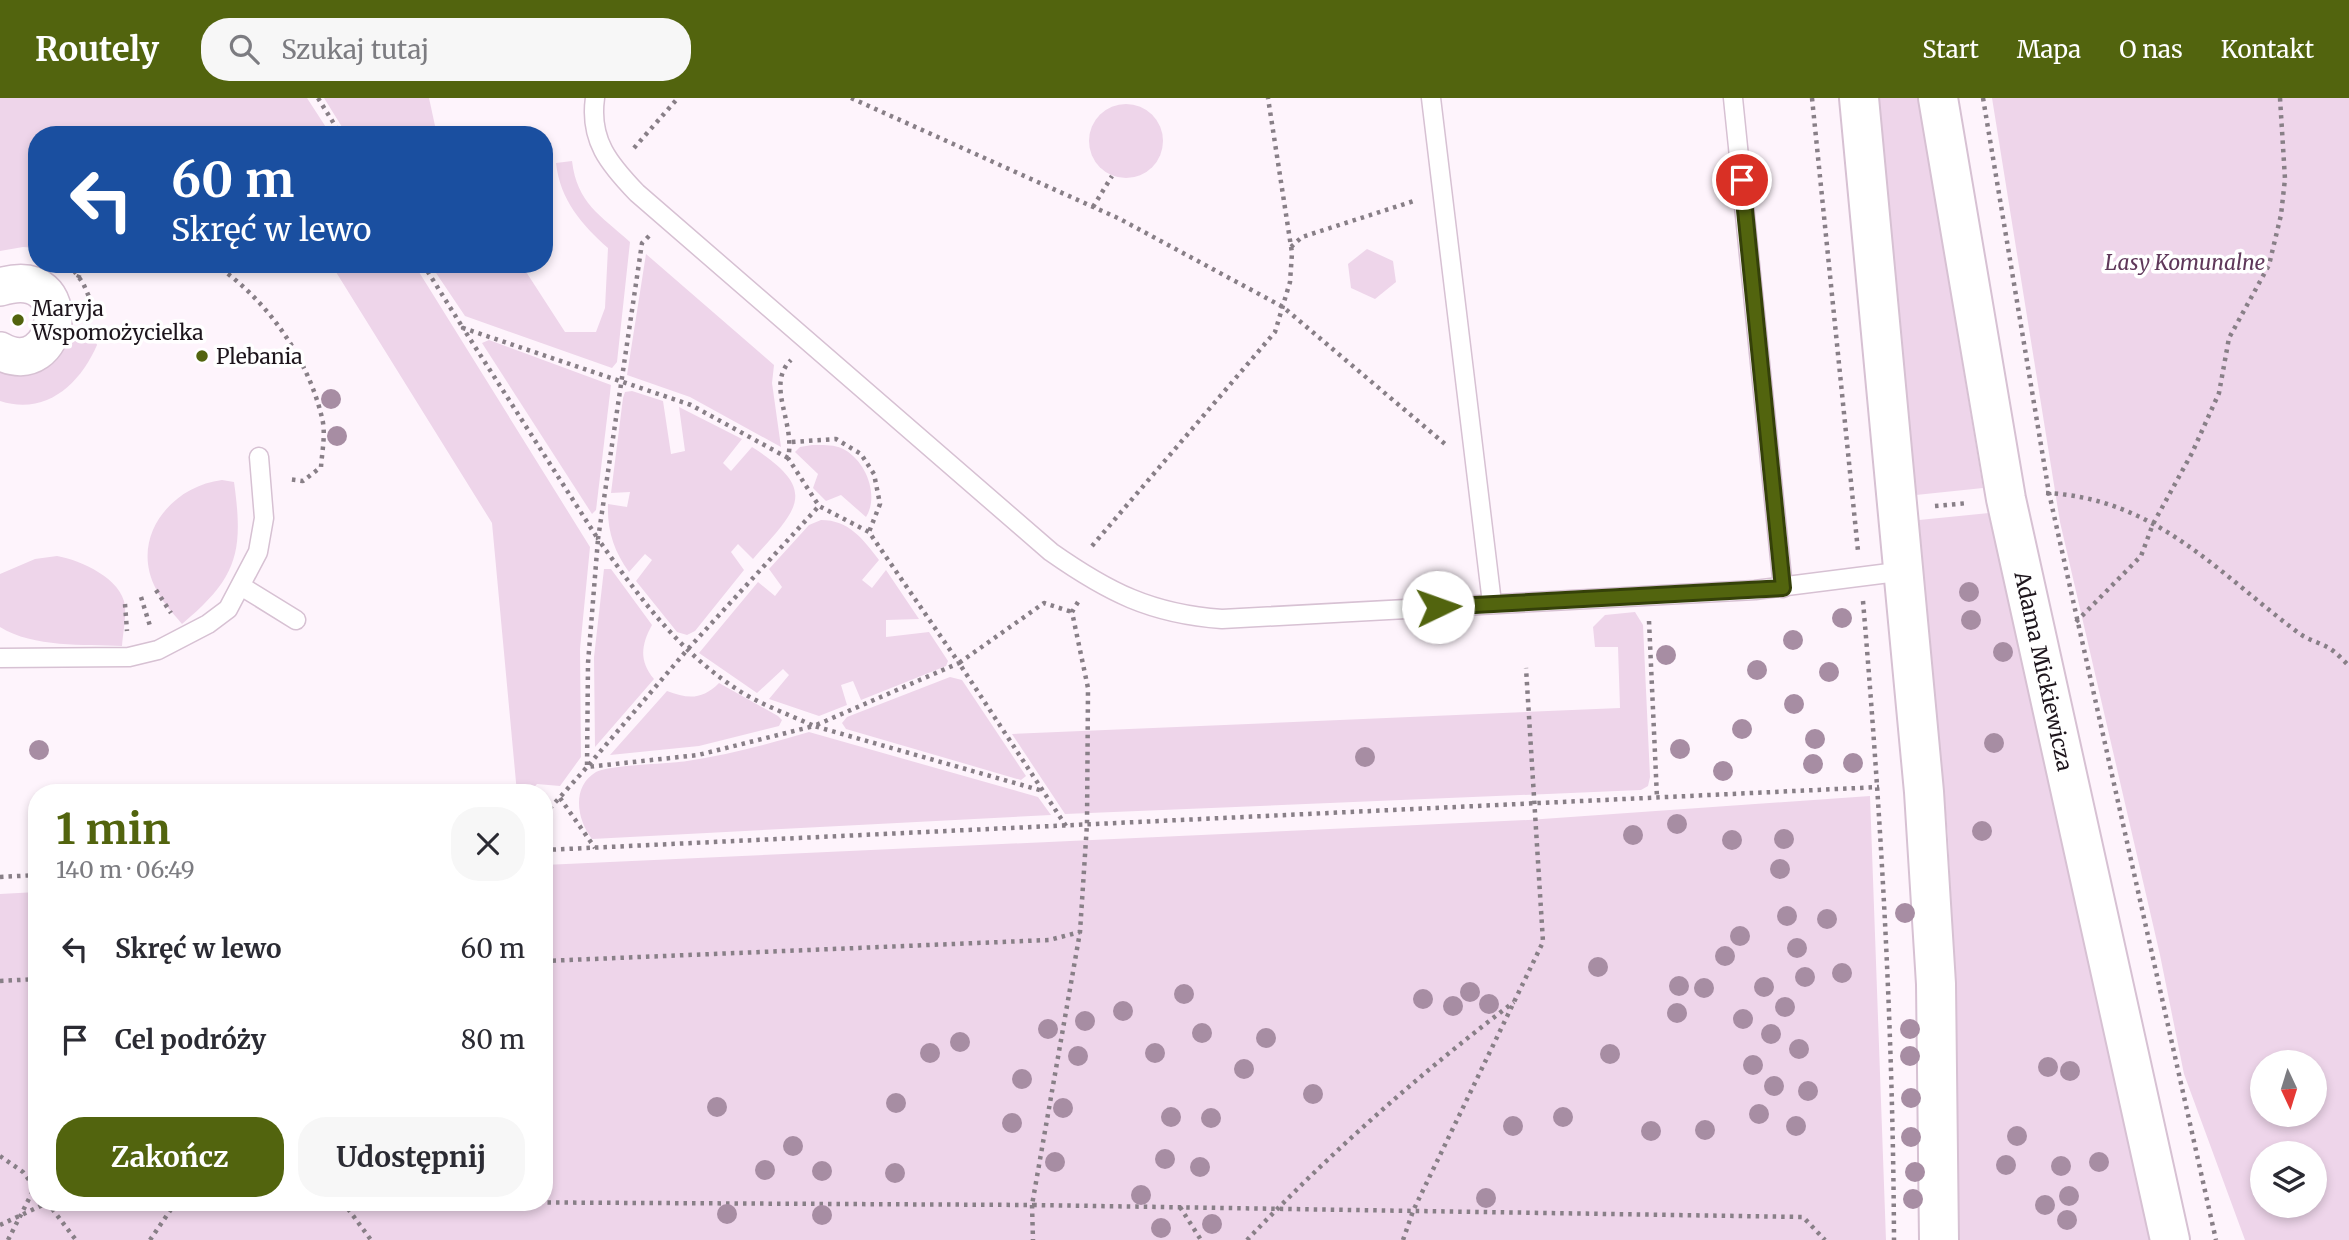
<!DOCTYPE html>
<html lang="pl">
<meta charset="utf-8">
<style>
:root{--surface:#fff;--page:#f7f7f7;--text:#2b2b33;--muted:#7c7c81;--accent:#52640e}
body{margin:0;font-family:Merriweather,serif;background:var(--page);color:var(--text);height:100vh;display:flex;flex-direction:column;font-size:26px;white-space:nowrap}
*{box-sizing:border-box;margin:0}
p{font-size:23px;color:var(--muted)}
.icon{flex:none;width:38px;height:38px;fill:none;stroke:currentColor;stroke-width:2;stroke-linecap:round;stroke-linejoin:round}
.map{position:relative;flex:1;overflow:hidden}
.drawer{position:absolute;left:28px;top:686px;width:525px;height:427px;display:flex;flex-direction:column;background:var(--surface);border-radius:28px;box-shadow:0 4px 10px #0003}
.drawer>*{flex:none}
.banner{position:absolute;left:28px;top:28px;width:525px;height:147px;border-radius:28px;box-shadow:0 4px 10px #0003;background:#1a4fa0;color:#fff;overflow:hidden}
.needle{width:46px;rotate:176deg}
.fabs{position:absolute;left:2250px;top:952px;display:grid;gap:14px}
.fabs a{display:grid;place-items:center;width:77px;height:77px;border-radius:50%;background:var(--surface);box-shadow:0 4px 10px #0003;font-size:35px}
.pin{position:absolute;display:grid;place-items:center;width:60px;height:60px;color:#fff;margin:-30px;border:4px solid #fff;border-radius:50%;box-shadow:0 2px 7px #0007}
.me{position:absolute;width:77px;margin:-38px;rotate:87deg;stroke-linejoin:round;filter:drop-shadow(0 0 5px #0008)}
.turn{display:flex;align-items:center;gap:24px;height:147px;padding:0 28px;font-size:32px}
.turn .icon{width:91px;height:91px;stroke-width:2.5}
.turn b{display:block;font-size:49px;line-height:60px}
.round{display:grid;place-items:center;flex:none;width:74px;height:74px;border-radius:28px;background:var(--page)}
.overview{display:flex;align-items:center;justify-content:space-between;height:119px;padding:0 28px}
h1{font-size:42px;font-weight:700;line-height:52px;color:var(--accent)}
.action{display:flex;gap:14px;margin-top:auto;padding:14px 28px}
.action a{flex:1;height:80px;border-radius:28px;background:var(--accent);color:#fff;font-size:28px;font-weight:700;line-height:80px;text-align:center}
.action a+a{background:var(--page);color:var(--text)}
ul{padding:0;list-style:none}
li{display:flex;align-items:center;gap:21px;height:91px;padding:0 28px}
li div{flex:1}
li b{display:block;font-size:26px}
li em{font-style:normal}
header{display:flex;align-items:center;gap:42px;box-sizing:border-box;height:98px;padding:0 35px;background:var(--accent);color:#fff}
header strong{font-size:33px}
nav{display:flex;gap:38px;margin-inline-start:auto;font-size:24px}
.search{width:490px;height:63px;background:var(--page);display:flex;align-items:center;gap:18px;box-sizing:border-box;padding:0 24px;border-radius:28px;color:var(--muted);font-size:26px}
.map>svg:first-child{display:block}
.green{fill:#eed5ea;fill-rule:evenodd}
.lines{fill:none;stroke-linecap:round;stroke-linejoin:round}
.lane-casing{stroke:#d7c1d3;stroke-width:21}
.street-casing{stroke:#d7c1d3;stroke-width:40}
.secondary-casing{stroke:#d7c1d3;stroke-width:42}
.path{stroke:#887f87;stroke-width:4.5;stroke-dasharray:3.5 5;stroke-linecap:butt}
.lane{stroke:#fff;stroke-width:18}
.street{stroke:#fff;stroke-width:37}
.secondary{stroke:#fff;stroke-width:38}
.path-bridge{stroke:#887f87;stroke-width:4.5;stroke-dasharray:3.5 5;stroke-linecap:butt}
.tree{fill:#a78da3}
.route-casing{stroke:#354109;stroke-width:18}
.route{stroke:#52640e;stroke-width:12}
.poi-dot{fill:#52640e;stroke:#fff;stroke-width:2.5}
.labels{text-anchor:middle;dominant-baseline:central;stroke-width:7;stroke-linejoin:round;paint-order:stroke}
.park-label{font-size:21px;font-style:italic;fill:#5f385a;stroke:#fff}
.poi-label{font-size:21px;fill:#1d151c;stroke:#fff;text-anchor:start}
.street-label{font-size:21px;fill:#1d151c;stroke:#fff}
</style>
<header>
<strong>Routely</strong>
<div class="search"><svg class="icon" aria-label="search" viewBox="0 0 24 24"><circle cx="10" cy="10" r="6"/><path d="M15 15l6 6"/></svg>Szukaj tutaj</div>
<nav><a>Start</a><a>Mapa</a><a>O nas</a><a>Kontakt</a></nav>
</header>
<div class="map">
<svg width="2349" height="1142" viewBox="0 0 2349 1142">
<rect width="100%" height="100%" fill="#fef4fc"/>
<g class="green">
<path d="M0,0H307L331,37H37V150L23,149L0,153Z"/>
<path d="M324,0H429L437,37H347Z"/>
<path d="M1879,0H1918L1983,390L1916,397Z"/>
<path d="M1992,0H2349V1142H2245L2184,976L2160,857L2060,424ZM2263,964H2315V1017H2263ZM2263,1055H2315V1108H2263Z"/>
<circle cx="1126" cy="43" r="37"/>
<path d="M572,63C577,105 600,117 630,144L617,264L612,270L465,218L430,166H521L565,234H596L605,210L608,150C582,127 560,102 556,65Z"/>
<path d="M1367,151L1393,163L1396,184L1375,201L1351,190L1348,166Z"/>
<path d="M646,156L774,267L772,285L781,349L690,299L627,277Z"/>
<path d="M331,166H414L590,449L580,551L581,659L560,688L537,686L529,695H517L492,425Z"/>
<path d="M83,228L91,229L97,247C80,286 46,318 0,303V253L53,233Z"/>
<path d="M489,242L611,287L596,412L592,416L482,245Z"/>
<path d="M632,293L663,303L671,356L685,353L679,309L742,341L723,365L731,373L752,349C821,393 797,411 753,461L738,446L731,454L744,472L695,533L687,537L677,534L636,483L652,462L645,456L629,474C614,453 607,433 608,406L627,409L630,394L611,395L623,300L625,294Z"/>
<path d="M812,347C823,347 835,346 845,352C867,365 879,398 866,419L841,397L826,403L813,390L818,376L795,354L800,349Z"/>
<path d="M222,382L234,384C244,455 237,480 182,526C173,515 162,504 156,491C129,440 171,388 222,382Z"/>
<path d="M1989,415L2150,1142H1958L1957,939L1948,739L1919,422Z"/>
<path d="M821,422C849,422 863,441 879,462L862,482L872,490L886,472L919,521L886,522V539L929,534L948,563L946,568L861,602L853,583L841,587L847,607L819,618L769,601L789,577L783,571L757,595L699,555L758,484L775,498L782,489L769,471L809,427Z"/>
<path d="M57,458C81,462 122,481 125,508C126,521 123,535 122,548C84,546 34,550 0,529V476L35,461Z"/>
<path d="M604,471H611L652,527C641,547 639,563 654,581L595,649L594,559Z"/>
<path d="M1635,514L1643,527L1650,679L1648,688L1641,692L1065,716L1012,636L1620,610L1618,549H1595L1593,529L1605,517Z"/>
<path d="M950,579L962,582L1026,678L1021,682L846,631L842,625L847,619Z"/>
<path d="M719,585L778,618L782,622L779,628L699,648L610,657L667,593C688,601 702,602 719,585Z"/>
<path d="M809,634L1038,699L1051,717L592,741C577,722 571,689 596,674C608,667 669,666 687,663C728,657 769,646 809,634Z"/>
<path d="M1870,698L1886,1142H0V796L37,794V1104H544V767L1528,722Z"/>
</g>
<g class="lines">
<defs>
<g id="lane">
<path d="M595,0C589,42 609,66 637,95L1051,454C1108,494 1151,516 1222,521L1755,492L1905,473"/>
<path d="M1431,0L1492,505"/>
<path d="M1733,0L1783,490"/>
<path d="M241,488L296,522"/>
<path d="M0,560L129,559L158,552L208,526L228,511L258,454L264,420L259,359"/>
</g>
<path id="street" d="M0,189C81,164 60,286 0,253"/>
<g id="secondary">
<path d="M1859,0L1924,694L1936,886L1939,1142"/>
<path id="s1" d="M1938,0L2006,401L2170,1142"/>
</g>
</defs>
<use href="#lane" class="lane-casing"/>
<use href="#street" class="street-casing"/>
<use href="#secondary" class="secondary-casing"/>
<g class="path">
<path d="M318,0L341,37"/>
<path d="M851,0L1120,121L1283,209L1445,346"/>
<path d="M1812,0L1858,453"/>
<path d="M1983,0L2049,395L2216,1142"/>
<path d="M634,50L678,0"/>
<path d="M1093,109L1112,78"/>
<path d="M649,138L642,145L598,441C637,496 675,549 732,588C756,605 788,616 814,628L959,565L869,434L819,408L788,360C796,325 765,287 791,262"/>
<path d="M1291,149L1302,139L1417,102"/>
<path d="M214,166C266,200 308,260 322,320C326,335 322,354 321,369L303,383L288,381"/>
<path d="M423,166L463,230"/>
<path d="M78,180L84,166"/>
<path d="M792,344L836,341L861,356L874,376L880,406L869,434"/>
<path d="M788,360L691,307L463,230L598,441L588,565L587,669L687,552L819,408"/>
<path d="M2046,395C2156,400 2219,476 2300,536C2309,542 2320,545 2329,550C2336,554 2343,562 2349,568"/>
<path d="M1935,408L1968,405"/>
<path d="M1092,448L1275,234L1290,184L1292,155L1268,0"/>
<path d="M156,492L171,515"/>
<path d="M141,499L150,528"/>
<path d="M1863,503C1881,716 1893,928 1894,1142"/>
<path d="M1078,504L1072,514L1088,590L1087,726L1080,834L1032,1107L1803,1119L1825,1142"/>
<path d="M125,506L127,533"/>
<path d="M1649,523L1657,700"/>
<path d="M2076,524L2141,458L2153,426L2192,355L2219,295L2229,240L2269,167L2281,117L2285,81L2280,0"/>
<path d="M560,700L595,750"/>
<path d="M544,717L587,669L698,657L814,628L1043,693"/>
<path d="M1066,728L959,565L1044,505L1072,514"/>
<path d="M544,752L1879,689"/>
<path d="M0,779L37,777"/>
<path d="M544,863L1049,842L1080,834"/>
<path d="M0,883L37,881"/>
<path d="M0,1058L23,1074L36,1091"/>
<path d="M47,1104L76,1142"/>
<path d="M343,1104L371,1142"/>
<path d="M454,1104L1032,1107L1033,1142"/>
<path d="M1180,1109L1201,1142"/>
<path d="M0,1127L49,1104"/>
<path d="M8,1142L35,1089"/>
<path d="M150,1142L176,1104"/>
<path d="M1247,1142C1329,1056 1419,976 1514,904"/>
<path d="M1403,1142L1413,1113L1543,844L1526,570"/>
</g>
<use href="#lane" class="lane"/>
<use href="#street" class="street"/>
<use href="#secondary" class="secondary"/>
<path class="path-bridge" d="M69,166L83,185L90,201"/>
</g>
<g class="tree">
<circle cx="331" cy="301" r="10"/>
<circle cx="337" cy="338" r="10"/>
<circle cx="1969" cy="494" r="10"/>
<circle cx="1842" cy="520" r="10"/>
<circle cx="1971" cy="522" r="10"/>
<circle cx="1793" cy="542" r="10"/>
<circle cx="2003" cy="554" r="10"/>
<circle cx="1666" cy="557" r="10"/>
<circle cx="1757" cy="572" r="10"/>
<circle cx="1829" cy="574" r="10"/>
<circle cx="1794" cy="606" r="10"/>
<circle cx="1742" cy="631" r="10"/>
<circle cx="1815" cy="641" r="10"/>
<circle cx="1994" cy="645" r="10"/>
<circle cx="1680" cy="651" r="10"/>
<circle cx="39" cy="652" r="10"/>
<circle cx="1365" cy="659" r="10"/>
<circle cx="1853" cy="665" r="10"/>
<circle cx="1813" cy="666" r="10"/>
<circle cx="1723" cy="673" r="10"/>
<circle cx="1677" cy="726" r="10"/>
<circle cx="1982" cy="733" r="10"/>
<circle cx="1633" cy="737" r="10"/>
<circle cx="1784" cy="741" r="10"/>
<circle cx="1732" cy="742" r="10"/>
<circle cx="1780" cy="771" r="10"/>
<circle cx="1905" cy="815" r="10"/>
<circle cx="1787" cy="818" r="10"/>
<circle cx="1827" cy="821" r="10"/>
<circle cx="1740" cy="838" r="10"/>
<circle cx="1797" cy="850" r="10"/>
<circle cx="1725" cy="858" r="10"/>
<circle cx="1598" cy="869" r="10"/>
<circle cx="1842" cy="875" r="10"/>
<circle cx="1805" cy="879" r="10"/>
<circle cx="1679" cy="888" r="10"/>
<circle cx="1764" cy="889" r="10"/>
<circle cx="1704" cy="890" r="10"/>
<circle cx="1470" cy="894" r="10"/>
<circle cx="1184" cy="896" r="10"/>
<circle cx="1423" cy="901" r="10"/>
<circle cx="1489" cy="906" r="10"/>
<circle cx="1453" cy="908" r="10"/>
<circle cx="1785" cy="909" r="10"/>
<circle cx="1123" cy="913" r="10"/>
<circle cx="1677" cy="915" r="10"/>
<circle cx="1743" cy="921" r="10"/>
<circle cx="1085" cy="923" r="10"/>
<circle cx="1048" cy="931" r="10"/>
<circle cx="1910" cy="931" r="10"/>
<circle cx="1202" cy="935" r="10"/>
<circle cx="1771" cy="936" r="10"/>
<circle cx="1266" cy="940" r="10"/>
<circle cx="960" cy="944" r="10"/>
<circle cx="1799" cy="951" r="10"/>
<circle cx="930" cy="955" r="10"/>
<circle cx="1155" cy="955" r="10"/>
<circle cx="1610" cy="956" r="10"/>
<circle cx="1078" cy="958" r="10"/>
<circle cx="1910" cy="958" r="10"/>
<circle cx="1753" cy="967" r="10"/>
<circle cx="2048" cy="969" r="10"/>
<circle cx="1244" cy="971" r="10"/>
<circle cx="2070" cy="973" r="10"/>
<circle cx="1022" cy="981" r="10"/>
<circle cx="1774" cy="988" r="10"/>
<circle cx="1808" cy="993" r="10"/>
<circle cx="1313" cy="996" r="10"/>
<circle cx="1911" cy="1000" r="10"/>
<circle cx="896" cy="1005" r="10"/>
<circle cx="717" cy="1009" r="10"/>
<circle cx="1063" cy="1010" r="10"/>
<circle cx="1759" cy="1016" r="10"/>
<circle cx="1171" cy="1019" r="10"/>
<circle cx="1563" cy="1019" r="10"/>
<circle cx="1211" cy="1020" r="10"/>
<circle cx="1012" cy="1025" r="10"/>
<circle cx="1513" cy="1028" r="10"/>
<circle cx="1796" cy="1028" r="10"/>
<circle cx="1705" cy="1032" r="10"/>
<circle cx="1651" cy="1033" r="10"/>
<circle cx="2017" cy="1038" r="10"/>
<circle cx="1911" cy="1039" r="10"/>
<circle cx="793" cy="1048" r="10"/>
<circle cx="1165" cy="1061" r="10"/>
<circle cx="1055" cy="1064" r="10"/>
<circle cx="2099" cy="1064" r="10"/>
<circle cx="2006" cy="1067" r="10"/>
<circle cx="2061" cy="1068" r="10"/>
<circle cx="1200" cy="1069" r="10"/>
<circle cx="765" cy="1072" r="10"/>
<circle cx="822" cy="1073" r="10"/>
<circle cx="1915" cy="1074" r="10"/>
<circle cx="895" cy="1075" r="10"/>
<circle cx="1141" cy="1097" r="10"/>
<circle cx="2069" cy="1098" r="10"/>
<circle cx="1486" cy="1100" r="10"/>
<circle cx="1913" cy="1101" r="10"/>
<circle cx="2045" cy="1107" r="10"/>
<circle cx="727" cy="1116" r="10"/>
<circle cx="822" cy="1117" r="10"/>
<circle cx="2067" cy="1122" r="10"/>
<circle cx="1212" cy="1126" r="10"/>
<circle cx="1161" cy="1130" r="10"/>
</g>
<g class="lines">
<defs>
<path id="route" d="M1438,509L1783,490L1742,82"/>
</defs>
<use href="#route" class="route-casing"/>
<use href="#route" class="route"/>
</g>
<g class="poi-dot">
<circle cx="18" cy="222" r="7"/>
<circle cx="202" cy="258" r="7"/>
</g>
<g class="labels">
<g class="park-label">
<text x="2185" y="164">Lasy Komunalne</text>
</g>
<g class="poi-label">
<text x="32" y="210">Maryja<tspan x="32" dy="24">Wspomożycielka</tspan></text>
<text x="216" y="258">Plebania</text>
</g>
<g class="street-label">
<text stroke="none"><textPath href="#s1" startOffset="583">Adama Mickiewicza</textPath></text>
</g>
</g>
</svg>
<div class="fabs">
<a><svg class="needle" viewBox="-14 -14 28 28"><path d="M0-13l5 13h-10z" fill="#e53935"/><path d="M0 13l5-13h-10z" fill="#7c7c81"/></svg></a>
<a><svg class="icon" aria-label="layers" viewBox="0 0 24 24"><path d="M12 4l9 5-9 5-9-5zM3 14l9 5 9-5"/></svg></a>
</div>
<div class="pin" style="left:1742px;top:82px;background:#d93025"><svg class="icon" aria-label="arrive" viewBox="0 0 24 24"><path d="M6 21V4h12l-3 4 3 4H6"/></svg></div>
<svg class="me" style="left:1438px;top:509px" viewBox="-20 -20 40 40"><circle r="19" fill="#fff"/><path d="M0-13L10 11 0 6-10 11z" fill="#52640e"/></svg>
<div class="banner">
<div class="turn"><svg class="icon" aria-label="left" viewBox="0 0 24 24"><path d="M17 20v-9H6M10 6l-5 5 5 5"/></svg><div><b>60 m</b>Skręć w lewo</div></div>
</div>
<section class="drawer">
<div class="overview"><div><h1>1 min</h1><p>140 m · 06:49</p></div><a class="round"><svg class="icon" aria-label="close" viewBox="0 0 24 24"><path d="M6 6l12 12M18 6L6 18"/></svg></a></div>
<ul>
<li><svg class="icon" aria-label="left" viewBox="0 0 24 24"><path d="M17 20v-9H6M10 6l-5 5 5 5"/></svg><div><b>Skręć w lewo</b></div><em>60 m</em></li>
<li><svg class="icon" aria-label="arrive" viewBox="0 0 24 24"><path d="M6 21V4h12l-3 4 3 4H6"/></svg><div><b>Cel podróży</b></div><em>80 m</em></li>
</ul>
<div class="action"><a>Zakończ</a><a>Udostępnij</a></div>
</section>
</div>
